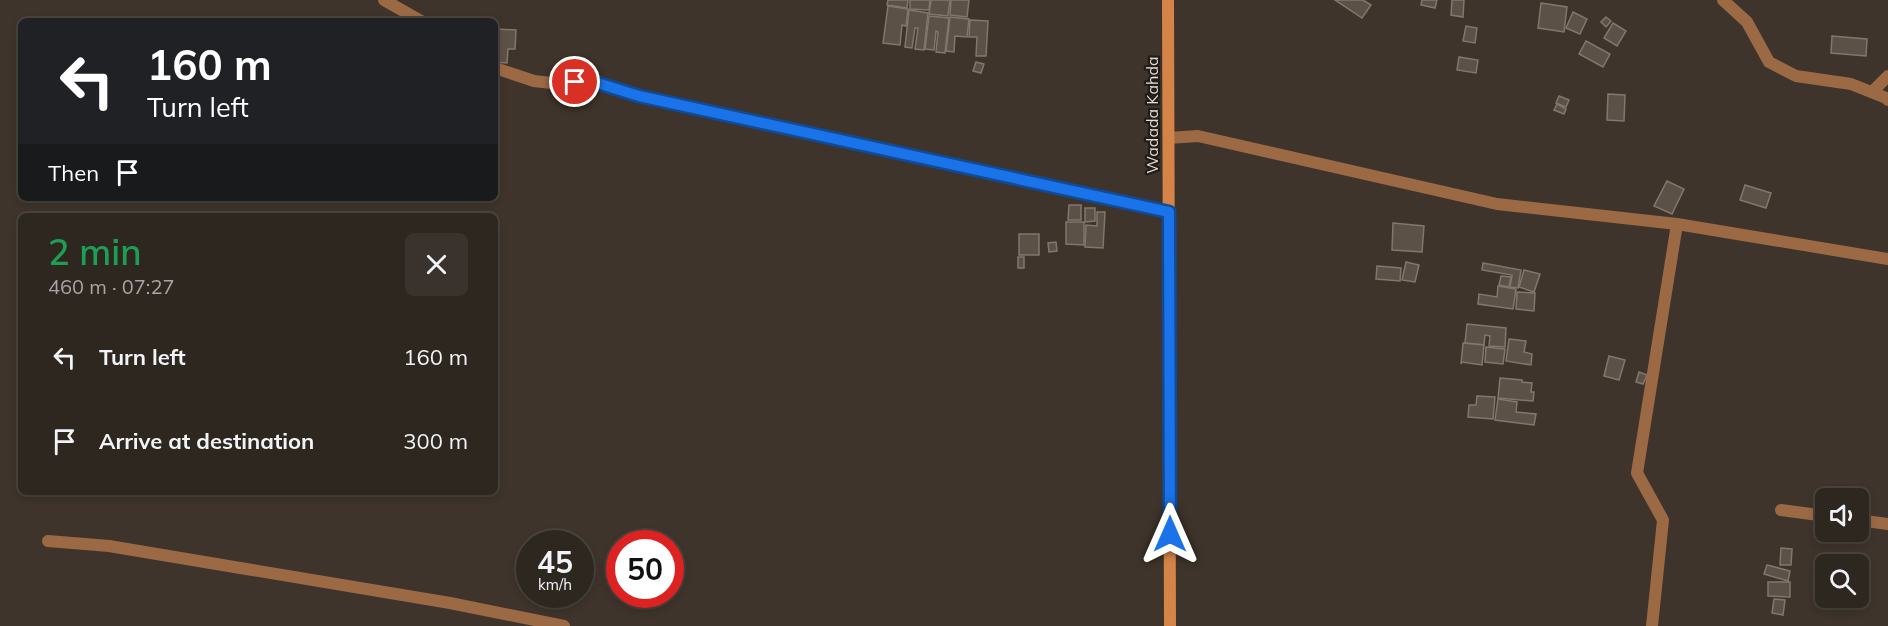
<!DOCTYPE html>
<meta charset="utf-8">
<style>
:root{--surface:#2e2720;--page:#3a332d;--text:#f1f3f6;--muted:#a7a5a5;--line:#49443e}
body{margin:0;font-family:Mulish,sans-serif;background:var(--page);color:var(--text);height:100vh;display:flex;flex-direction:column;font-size:22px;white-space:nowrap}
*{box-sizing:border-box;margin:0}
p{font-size:20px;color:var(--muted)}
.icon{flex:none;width:33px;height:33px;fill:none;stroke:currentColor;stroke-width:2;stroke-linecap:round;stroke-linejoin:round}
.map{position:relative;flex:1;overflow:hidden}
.sheet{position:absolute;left:18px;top:213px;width:480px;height:282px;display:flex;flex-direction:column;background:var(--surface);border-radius:9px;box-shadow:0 3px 9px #0003,0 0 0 2px var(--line)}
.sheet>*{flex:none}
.top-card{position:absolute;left:18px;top:18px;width:480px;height:183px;border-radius:9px;box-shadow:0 3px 9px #0003,0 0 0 2px var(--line);background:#202124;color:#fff;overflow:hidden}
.fabs{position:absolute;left:1815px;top:488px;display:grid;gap:12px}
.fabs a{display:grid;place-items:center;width:54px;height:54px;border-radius:9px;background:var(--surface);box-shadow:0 3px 9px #0003,0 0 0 2px var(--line);font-size:30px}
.speed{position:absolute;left:516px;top:530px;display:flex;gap:12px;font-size:30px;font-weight:700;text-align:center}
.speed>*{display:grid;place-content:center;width:78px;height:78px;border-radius:50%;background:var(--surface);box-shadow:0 3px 9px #0003,0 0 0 2px var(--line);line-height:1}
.speed small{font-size:15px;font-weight:400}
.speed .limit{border:9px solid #d22;background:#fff;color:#111}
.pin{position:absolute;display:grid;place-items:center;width:51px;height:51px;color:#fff;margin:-26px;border:3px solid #fff;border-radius:50%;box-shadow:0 2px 6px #0007}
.me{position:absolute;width:66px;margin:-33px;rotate:0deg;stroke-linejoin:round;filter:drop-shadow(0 0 4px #0008)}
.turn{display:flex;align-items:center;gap:21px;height:126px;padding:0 30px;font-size:27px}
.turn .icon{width:78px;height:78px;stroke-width:2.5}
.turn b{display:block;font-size:42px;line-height:51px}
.then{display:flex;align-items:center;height:57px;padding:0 30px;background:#0003;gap:12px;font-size:22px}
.round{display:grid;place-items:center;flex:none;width:63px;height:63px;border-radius:9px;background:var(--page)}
.summary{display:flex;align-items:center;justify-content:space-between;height:102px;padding:0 30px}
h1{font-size:36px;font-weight:600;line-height:45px;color:#1e9e55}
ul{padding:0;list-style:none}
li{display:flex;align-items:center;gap:18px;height:84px;padding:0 30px}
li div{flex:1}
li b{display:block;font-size:22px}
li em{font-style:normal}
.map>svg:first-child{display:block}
.building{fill:#5c5147;stroke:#82776c;stroke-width:1.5}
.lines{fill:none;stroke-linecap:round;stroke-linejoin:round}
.minor{stroke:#9c6945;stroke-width:12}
.secondary{stroke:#d48447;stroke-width:12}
.route-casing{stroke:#114b97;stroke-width:15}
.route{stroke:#1a73e8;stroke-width:10}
.labels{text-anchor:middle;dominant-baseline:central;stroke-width:4.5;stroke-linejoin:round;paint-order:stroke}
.street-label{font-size:16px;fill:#e3dcd6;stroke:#211c18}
</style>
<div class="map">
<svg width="1888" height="626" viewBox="0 0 1888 626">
<rect width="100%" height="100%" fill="#3e342b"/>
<g class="building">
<path d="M888,0H908L907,8L887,5Z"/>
<path d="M910,0H930L929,10L910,9Z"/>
<path d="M931,0H950L948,16L929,14Z"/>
<path d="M951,0H969L967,17L950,15Z"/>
<path d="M1335,0H1363L1371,5L1362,18Z"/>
<path d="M1422,0H1437L1435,8L1421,5Z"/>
<path d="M1452,0H1464L1463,17L1451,15Z"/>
<path d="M1541,3L1567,7L1564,32L1538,28Z"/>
<path d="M888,6L908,9L906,26L902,25L900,45L883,43Z"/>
<path d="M909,10L928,13L924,50L915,49L918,28H915L912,48L905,47Z"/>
<path d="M1573,12L1587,19L1580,34L1566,28Z"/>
<path d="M929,16L949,18L945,53L936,52L938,32L936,31L934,50L925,49Z"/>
<path d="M950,17L969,19L967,37L955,36L954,52L946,51Z"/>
<path d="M1606,17L1611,21L1606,27L1601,22Z"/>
<path d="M970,20L988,21L986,56H976L977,37H969Z"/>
<path d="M1613,23L1626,31L1617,46L1604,38Z"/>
<path d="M1466,26L1477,28L1475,43L1463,41Z"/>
<path d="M495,29L516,30L515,49H508L507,63L495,62Z"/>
<path d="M1832,36L1867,39L1866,56L1831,53Z"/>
<path d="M1586,41L1610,54L1603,67L1579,54Z"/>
<path d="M1459,57L1478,60L1476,73L1457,70Z"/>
<path d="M976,62L984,64L981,73L973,71Z"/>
<path d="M1608,94L1625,95L1624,121L1607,120Z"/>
<path d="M1559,96L1569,100L1566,107L1556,103Z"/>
<path d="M1557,104L1566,109L1564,114L1554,110Z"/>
<path d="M1667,181L1684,189L1672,214L1654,206Z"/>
<path d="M1745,185L1771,193L1766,208L1740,200Z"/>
<path d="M1069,205H1081V220H1068Z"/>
<path d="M1085,208H1095V221L1085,222Z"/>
<path d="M1097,212H1105L1103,248L1085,247L1086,225L1097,226Z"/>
<path d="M1066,222H1084V245L1066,244Z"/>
<path d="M1393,223L1424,226L1422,252L1392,250Z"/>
<rect x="1019" y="234" width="20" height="21"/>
<path d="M1056,242L1057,251L1049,252L1048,243Z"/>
<rect x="1018" y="257" width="6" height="11"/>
<path d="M1406,262L1419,265L1415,282L1402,280Z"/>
<path d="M1483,263L1521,270L1518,288L1510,287L1512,275L1482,270Z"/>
<path d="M1377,266L1401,268L1400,281L1376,279Z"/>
<path d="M1524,270L1540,274L1534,292L1519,287Z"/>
<path d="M1501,276L1511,277L1509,287L1499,285Z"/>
<path d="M1498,286L1516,289L1513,309L1478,304L1479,294L1497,297Z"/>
<path d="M1517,292L1535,293L1534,311L1516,309Z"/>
<path d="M1467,324L1506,328L1505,347L1489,346L1490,336L1485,335L1484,345L1465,343Z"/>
<path d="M1509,339L1526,341L1524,352L1532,354L1531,365L1506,361Z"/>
<path d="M1463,343L1484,345L1482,365L1462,362L1461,364Z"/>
<path d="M1486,347L1505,349L1503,364L1485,362Z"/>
<path d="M1609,356L1625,360L1619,380L1604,376Z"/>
<path d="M1639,372L1647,375L1643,384L1636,382Z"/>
<path d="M1500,378L1522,380V382L1532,383L1531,392H1534L1533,401L1498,398Z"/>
<path d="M1477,396L1495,397L1493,419L1468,417L1469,405H1476Z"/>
<path d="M1498,399L1517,402L1516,412L1536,414L1534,425L1495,420Z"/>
<path d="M1781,548L1792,549L1791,565H1780Z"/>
<path d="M1767,565L1790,571L1788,581L1764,574Z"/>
<path d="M1768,582H1790V597L1768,596Z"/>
<path d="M1774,599L1785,600L1783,615L1772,613Z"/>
</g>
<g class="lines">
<g class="minor">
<path d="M384,0L421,21"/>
<path d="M1723,0L1747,22L1769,62L1796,76L1851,84L1886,98L1888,100"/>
<path d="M495,68L534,81L560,84L591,81L639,96L1169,212"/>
<path d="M1872,92L1888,76"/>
<path d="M1169,138L1198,136L1497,204L1677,224L1888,259"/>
<path d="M1781,510L1826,516"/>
<path d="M1858,520L1888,524"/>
<path d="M48,541L109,546L450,603L564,626"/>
<path d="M1652,626L1663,520L1637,473L1677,224"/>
</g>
<path class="secondary" d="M1168,0L1170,626"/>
</g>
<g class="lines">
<defs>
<path id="route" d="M575,82L591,81L639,96L1169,212L1170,534"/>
</defs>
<use href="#route" class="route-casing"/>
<use href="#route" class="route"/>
</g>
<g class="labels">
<g class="street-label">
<text transform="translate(1152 115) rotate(-90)">Wadada Kahda</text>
</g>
</g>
</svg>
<div class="fabs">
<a><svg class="icon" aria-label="sound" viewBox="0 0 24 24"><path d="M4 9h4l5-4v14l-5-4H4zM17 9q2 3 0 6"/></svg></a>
<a><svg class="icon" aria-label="search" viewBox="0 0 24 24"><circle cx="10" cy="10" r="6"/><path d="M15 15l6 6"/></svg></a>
</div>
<div class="speed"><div>45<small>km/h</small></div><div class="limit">50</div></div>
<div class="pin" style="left:575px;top:82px;background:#d93025"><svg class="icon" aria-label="arrive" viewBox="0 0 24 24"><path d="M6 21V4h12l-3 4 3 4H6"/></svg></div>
<svg class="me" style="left:1170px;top:534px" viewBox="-20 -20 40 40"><path d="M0-17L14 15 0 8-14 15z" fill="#1a73e8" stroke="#fff" stroke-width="4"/></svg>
<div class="top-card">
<div class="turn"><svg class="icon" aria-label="left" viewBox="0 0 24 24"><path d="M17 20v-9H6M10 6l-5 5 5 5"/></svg><div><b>160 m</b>Turn left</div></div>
<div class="then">Then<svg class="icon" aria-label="arrive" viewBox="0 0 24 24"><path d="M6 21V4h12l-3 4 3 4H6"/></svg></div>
</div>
<section class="sheet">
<div class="summary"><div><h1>2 min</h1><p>460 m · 07:27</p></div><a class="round"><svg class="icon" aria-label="close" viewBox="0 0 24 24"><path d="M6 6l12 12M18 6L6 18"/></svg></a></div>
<ul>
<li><svg class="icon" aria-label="left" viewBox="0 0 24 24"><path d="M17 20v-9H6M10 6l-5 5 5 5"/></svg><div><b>Turn left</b></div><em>160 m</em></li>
<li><svg class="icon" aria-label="arrive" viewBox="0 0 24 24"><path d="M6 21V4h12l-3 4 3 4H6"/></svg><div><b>Arrive at destination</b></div><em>300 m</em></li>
</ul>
</section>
</div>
